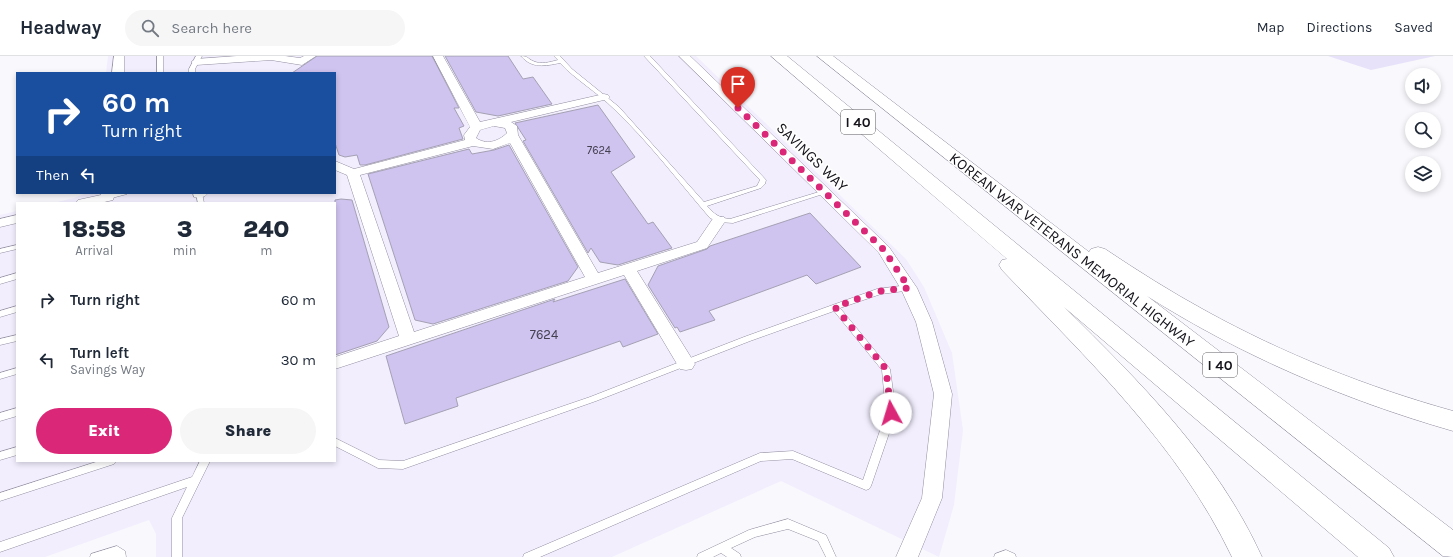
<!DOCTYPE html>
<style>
:root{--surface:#fff;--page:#f6f6f7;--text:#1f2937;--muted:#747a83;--line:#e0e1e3;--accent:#db2777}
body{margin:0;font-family:Karla,sans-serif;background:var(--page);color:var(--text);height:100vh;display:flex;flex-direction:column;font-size:15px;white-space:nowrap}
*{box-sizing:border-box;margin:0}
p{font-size:13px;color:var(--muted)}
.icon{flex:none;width:22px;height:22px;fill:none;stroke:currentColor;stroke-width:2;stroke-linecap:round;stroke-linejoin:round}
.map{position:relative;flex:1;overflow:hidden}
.panel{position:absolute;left:16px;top:146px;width:320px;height:260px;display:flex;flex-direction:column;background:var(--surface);border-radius:0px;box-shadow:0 2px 6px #0003}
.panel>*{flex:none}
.hud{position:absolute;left:16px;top:16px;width:320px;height:122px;border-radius:0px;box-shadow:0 2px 6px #0003;background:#1a4fa0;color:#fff;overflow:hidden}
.fabs{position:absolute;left:1405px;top:12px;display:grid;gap:8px}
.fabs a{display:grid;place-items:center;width:36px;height:36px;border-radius:50%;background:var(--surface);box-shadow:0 2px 6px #0003;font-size:20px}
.pin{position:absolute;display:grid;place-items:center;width:34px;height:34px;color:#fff;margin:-41px -17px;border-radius:50% 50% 50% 0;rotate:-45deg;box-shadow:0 0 4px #0007}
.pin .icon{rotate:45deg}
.me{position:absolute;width:44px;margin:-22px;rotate:354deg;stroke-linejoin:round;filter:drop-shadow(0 0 3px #0008)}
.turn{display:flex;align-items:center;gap:14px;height:84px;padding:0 20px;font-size:18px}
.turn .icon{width:52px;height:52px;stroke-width:2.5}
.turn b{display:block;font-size:28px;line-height:34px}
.then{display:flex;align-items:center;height:38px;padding:0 20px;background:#0003;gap:8px;font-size:15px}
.eta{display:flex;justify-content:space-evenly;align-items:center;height:68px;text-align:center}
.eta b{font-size:24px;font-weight:800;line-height:28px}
.button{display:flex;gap:8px;margin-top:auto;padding:8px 20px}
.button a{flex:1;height:46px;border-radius:24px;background:var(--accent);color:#fff;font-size:16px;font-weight:800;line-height:46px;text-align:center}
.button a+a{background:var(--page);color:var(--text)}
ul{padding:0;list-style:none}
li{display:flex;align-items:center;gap:12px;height:60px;padding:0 20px}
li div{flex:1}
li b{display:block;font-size:15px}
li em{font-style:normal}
header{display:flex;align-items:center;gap:24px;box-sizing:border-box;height:56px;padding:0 20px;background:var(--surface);border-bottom:1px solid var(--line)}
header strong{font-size:19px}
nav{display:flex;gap:22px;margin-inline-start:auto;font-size:14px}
.search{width:280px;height:36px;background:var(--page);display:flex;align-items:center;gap:10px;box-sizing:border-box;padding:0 14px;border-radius:22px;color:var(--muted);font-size:15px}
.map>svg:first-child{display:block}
.built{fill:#f2eefe}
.green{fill:#e7e1fa}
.building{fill:#cfc3ef;stroke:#a5a1b3}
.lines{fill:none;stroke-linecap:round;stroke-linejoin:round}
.lane-casing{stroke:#938ea0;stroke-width:1}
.street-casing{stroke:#938ea0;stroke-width:1}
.highway-casing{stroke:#938ea0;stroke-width:1}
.lane{fill:#fff;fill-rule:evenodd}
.street{fill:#fff;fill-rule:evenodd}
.highway{fill:#fff;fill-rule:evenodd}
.route{stroke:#db2777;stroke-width:7;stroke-dasharray:0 12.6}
.labels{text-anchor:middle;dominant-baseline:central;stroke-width:3;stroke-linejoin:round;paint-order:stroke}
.far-number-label{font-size:11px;fill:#444050}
.number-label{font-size:13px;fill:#444050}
.shield{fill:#fff;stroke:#5c5a5f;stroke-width:1}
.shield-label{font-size:14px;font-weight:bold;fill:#16141b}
.street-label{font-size:15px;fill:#16141b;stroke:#fff}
</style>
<header>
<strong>Headway</strong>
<div class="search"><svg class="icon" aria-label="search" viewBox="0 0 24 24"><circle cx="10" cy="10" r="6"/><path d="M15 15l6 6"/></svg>Search here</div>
<nav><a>Map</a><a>Directions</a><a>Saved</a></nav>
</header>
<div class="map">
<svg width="1453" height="501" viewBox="0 0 1453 501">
<rect width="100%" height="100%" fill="#f9f8fc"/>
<path class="built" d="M108,0H696L906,203L924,231L952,297L963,374L954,449L939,501L781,425L612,501H156V478L149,464L45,501H0V159L17,155V405H335V147H53L74,142L86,137H335V17H106Z"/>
<path class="green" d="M1328,0H1435L1371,14Z"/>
<g class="building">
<path d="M317,0H432L459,52H454L464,70L459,72L463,83L365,109H360L357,99L345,101L339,99L335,87V17H292Z"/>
<path d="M445,0H508L523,23L533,21L552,48L498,60L476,56Z"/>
<path d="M598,49L635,101L611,116L648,168L653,166L672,192L618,209L600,206L591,192L588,197L523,85L526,84L515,67Z"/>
<path d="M509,89L578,211L568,225L433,268L415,264L368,118L469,93L472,98L494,94Z"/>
<path d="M341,143L352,144L389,271L377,285L335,299V144Z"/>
<path d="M810,157L861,211L816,228L807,219L709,255L715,264L680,276L677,271L675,272L648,229L658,210L707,193L710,190Z"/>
<path d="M625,223L658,278L623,291L620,285L456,342L458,350L405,368L386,300L555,243L553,246Z"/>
</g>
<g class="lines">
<defs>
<g id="lane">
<rect x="157" y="0" width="6" height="17"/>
<path d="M196,0H202L195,13V17H189V13Z"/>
<path d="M521,0C528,0 528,3 533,5C541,9 550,6 558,4L554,0H560L572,13L619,51L704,146L757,130L760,124L644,0H650L766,124L765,128L761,132L707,150C714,158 719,162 730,163L822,135L824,134L827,136L826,137L733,167L719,166L710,162C678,125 649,86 614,53C597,36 576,24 560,7C545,10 532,13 521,0Z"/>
<path d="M116,137H128L127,138L108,143L105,141L106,140Z"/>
<path d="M196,137H202L204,147H198Z"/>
<path d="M17,189V193L0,197V193Z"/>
<path d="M17,217V223L0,228V222Z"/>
<path d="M909,229L912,230L913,232L912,234L881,238L840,252L890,313L896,357L871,430L869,433L866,434L792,403L761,405L540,501H523L524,498L760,397L793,395L863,424L886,357L882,314L834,255L750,285L596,345L403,413L378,412L335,390V382L379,404L403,405L590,341L744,281L877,233Z"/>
<path d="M17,250V256L0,261V255Z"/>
<path d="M17,279V285L0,289V283Z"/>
<path d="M17,312V318L0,323V317Z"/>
<path d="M17,352V360L0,365V357Z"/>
<path d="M17,391V399L0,404V396Z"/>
<path d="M99,405H116L114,408L0,445V437Z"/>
<path d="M200,405H210L182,462V501H172V462L187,431L0,496V486L192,421Z"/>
<path d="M788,463L826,479L836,501H826L818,485L788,473L755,481L731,492L740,498L741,501H727L721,497L713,501H697L698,498L749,474Z"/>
<path d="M117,490L125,495L126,501H90L91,498Z"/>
<path d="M1006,494L1015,498L1016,501H994L995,498Z"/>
</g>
<g id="street">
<path d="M114,0H124V17H112Z"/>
<path d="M237,0H285L300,2L304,0H316L302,9L271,4L196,9L191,6L196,3Z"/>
<path d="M433,0H443L480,66L604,38L608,39L610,41L608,43L511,66L517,70L518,79L598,217L697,186L714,161H724L726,164L707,192L637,215L692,303L695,308L692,313L686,314L680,313L624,219L335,313V301L399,280L347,119L335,114V105L354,113L465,84L464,79L470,71ZM494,70L505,72L507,77C498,86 486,89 476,82L480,74ZM510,87L585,221L414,276L360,119L473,90L493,93Z"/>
<path d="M679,0H690L889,191L917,232L932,266L952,338L942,442L918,501H896L922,442L934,338L916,266L901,233L879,197Z"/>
<path d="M101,137H115L113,144L100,147H76L78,144L101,139Z"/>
<path d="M193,137H208C204,142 200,142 194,141Z"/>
<path d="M17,159V167L0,171V163Z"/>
</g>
<g id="highway">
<path d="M771,0H787L1389,492L1394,501H1358L1064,251C1140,326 1217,402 1262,501H1232C1178,388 1087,303 1002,214L999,209L1002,204L1007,203Z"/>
<path d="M817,0H833L1089,196L1091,193L1098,191L1105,193C1138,215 1171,236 1206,255C1284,298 1367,331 1453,355V375C1345,344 1242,300 1147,240L1453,474V501L1443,500Z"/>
</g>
</defs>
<use href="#lane" class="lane-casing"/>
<use href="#street" class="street-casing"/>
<use href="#highway" class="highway-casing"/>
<use href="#lane" class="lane"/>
<use href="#street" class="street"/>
<use href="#highway" class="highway"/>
</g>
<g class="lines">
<path class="route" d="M738,52L884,194L909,232L880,235L835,251L886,313L891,357"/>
</g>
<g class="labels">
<g class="far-number-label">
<text x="599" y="94">7624</text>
</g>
<g class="number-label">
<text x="544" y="278">7624</text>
</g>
<g class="shield">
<rect x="841" y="54" width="34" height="24" rx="3"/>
<rect x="1203" y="297" width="34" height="24" rx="3"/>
</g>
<g class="shield-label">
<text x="858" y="66">I 40</text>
<text x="1220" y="309">I 40</text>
</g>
<g class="street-label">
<text transform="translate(812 101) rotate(44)">SAVINGS WAY</text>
<text transform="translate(1072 194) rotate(38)">KOREAN WAR VETERANS MEMORIAL HIGHWAY</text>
</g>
</g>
</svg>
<div class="fabs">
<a><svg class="icon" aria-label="sound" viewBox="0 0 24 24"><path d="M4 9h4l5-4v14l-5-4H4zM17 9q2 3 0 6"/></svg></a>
<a><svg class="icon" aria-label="search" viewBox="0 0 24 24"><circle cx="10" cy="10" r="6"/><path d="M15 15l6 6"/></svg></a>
<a><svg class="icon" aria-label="layers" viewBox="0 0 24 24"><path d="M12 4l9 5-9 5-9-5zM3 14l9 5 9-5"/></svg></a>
</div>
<div class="pin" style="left:738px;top:52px;background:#d93025"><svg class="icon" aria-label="arrive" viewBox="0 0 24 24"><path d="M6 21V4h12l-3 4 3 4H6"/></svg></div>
<svg class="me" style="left:891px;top:357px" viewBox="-20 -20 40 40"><circle r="19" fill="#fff"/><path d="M0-13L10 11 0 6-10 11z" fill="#db2777"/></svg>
<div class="hud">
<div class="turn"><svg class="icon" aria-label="right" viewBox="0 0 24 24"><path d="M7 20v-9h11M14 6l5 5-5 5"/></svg><div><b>60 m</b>Turn right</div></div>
<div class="then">Then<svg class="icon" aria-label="left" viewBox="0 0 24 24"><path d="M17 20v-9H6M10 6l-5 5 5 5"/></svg></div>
</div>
<section class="panel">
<div class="eta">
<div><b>18:58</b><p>Arrival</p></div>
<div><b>3</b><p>min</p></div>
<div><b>240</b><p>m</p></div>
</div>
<ul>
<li><svg class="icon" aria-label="right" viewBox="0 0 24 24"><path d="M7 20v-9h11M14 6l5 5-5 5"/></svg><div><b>Turn right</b></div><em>60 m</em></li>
<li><svg class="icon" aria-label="left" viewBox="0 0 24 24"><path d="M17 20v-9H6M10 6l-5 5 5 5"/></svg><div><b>Turn left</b><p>Savings Way</p></div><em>30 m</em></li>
</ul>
<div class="button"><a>Exit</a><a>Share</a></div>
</section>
</div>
